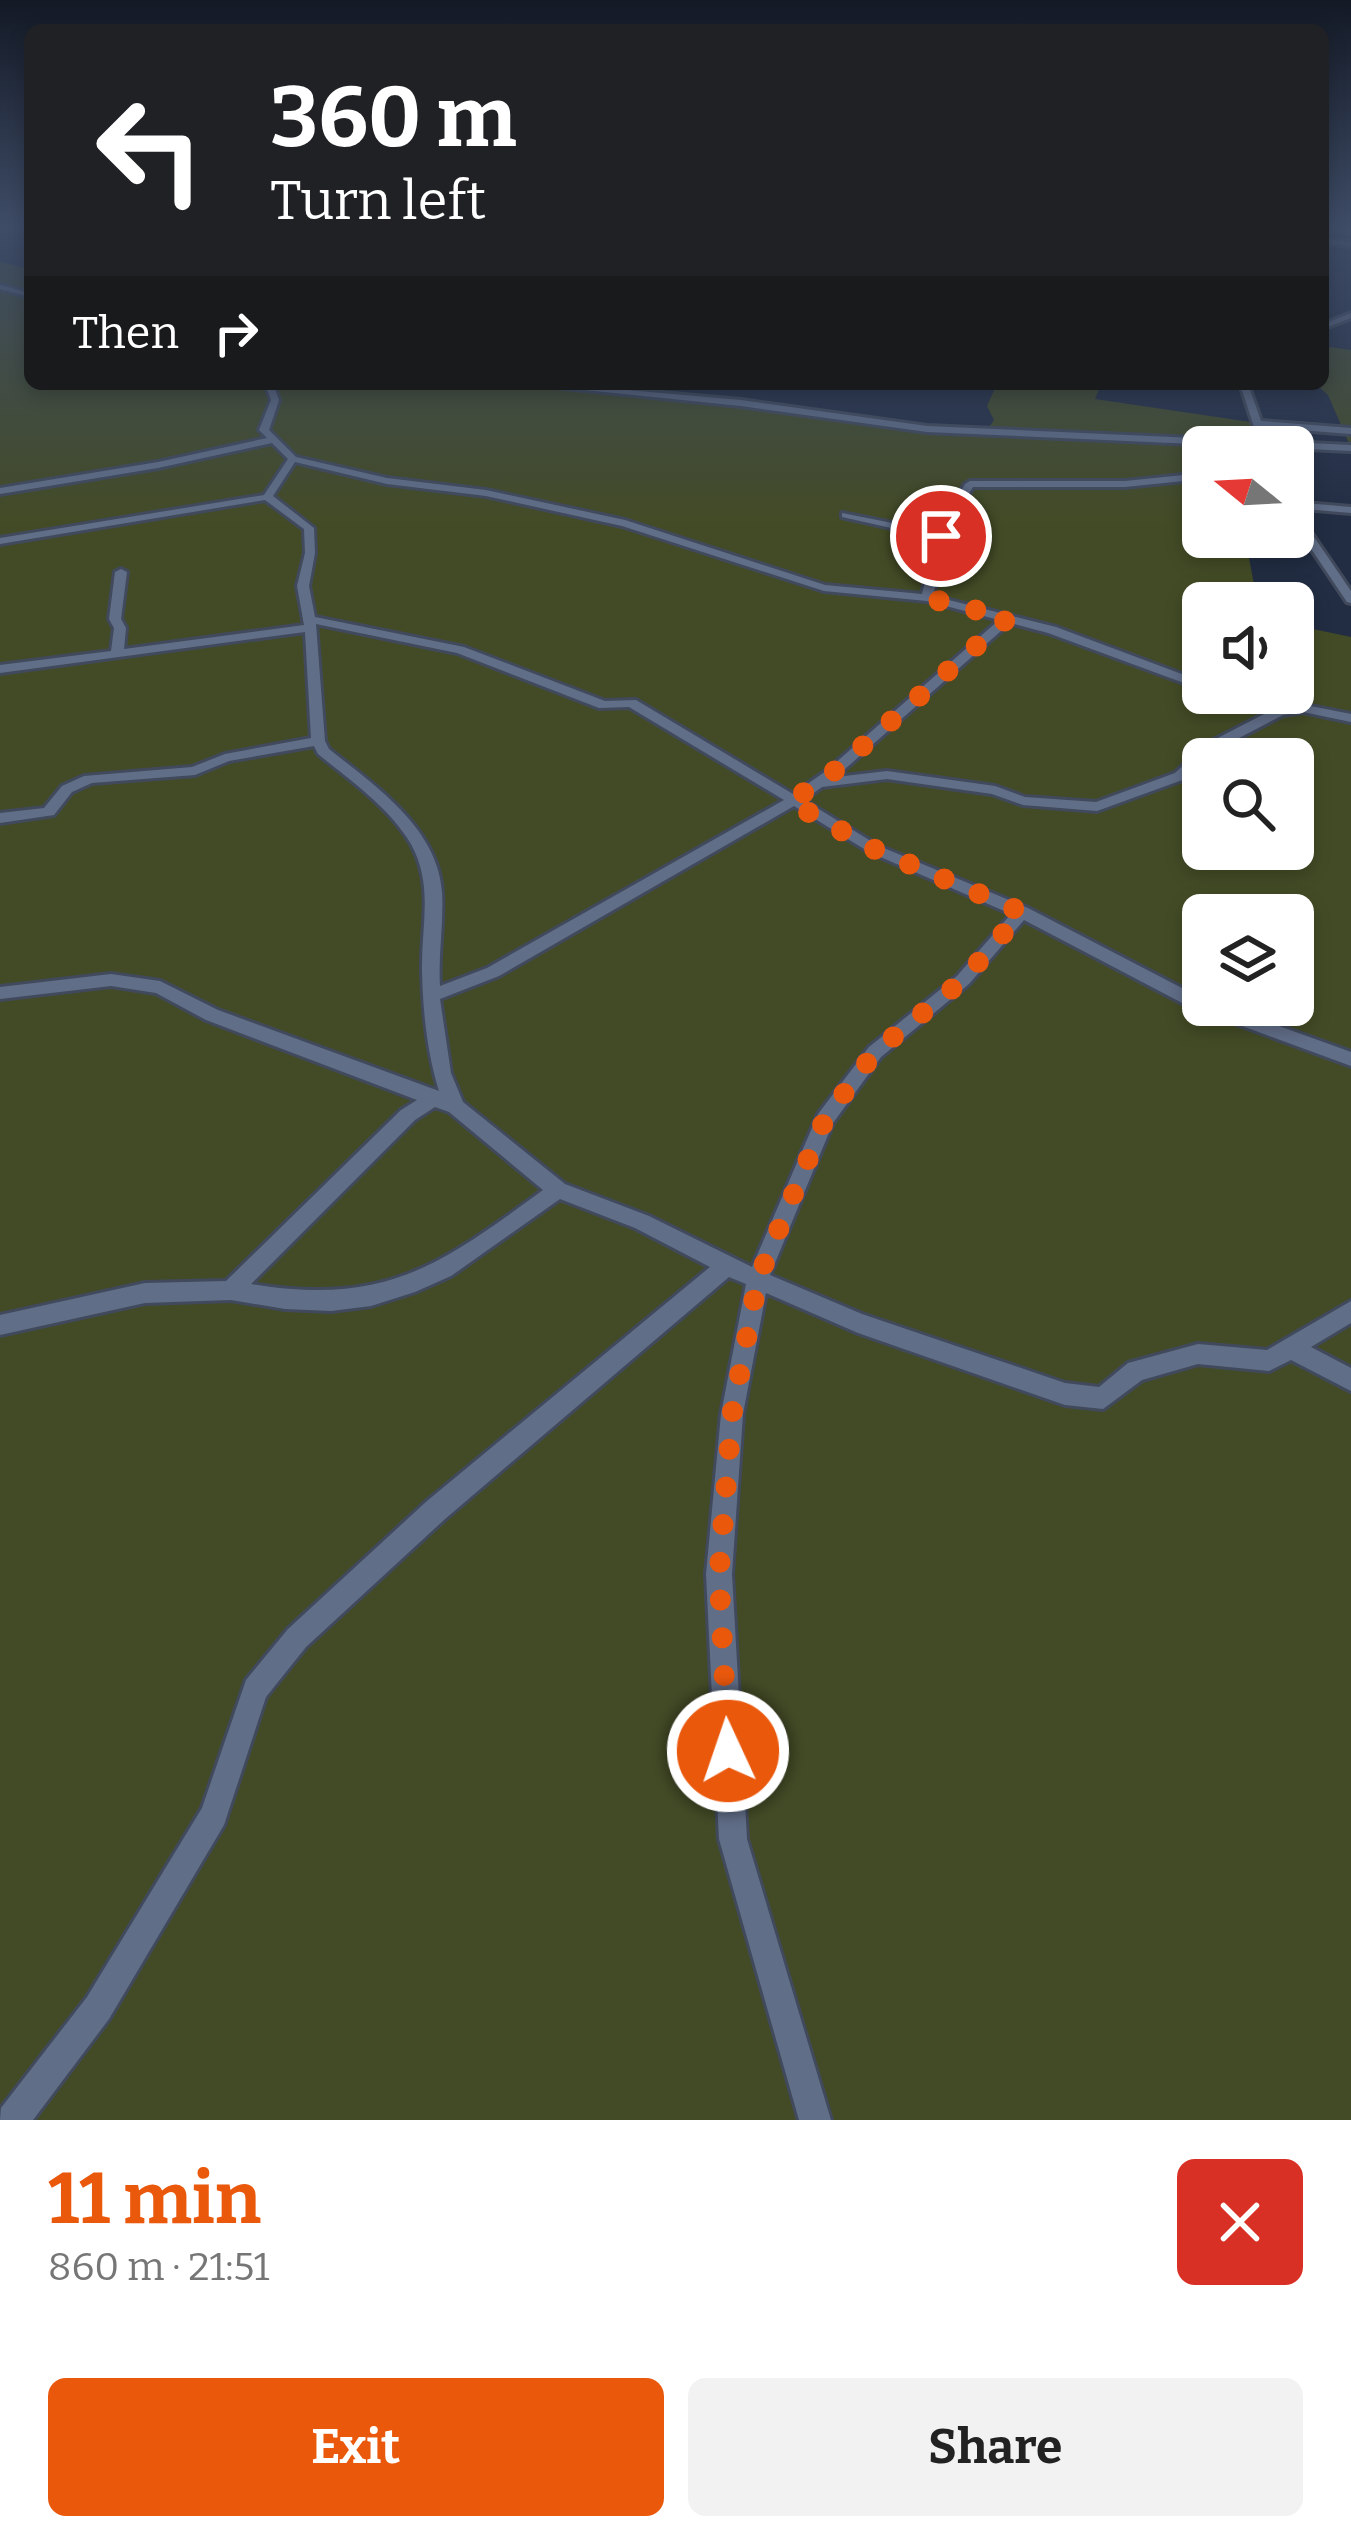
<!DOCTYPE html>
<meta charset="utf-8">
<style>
:root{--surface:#fff;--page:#f2f2f2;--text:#222;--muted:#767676;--accent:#ea580c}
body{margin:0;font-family:Bitter,serif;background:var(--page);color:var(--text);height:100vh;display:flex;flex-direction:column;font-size:45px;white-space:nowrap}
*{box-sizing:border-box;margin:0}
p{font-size:39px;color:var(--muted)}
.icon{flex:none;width:66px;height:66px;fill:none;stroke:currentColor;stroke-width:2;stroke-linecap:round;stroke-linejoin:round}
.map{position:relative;height:2120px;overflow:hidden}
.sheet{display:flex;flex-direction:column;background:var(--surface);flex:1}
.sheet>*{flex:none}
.guide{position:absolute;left:24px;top:24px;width:1305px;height:366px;border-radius:18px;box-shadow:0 6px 18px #0003;background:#202124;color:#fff;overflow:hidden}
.needle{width:78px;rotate:288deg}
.buttons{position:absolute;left:1182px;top:426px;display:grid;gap:24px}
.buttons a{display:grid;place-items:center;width:132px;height:132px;border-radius:18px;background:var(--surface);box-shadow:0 6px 18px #0003;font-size:60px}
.pin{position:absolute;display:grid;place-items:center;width:102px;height:102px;color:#fff;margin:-51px;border:6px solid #fff;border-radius:50%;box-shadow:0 3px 12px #0007}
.me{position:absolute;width:132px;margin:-66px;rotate:357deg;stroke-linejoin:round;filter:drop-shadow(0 0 9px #0008)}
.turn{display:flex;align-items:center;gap:42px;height:252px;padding:0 48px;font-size:54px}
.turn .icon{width:156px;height:156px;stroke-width:2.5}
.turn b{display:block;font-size:84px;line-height:102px}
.then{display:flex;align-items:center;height:114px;padding:0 48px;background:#0003;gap:24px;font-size:45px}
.round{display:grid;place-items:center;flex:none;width:126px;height:126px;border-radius:18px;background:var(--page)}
.head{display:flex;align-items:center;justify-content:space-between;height:204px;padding:0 48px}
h1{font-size:72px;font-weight:700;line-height:90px;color:var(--accent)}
.cta{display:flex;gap:24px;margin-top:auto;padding:24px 48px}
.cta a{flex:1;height:138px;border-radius:18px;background:var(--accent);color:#fff;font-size:48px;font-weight:700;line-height:138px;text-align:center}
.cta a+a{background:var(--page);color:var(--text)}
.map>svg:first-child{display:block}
.green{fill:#434b26;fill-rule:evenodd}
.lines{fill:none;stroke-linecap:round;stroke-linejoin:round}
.street-casing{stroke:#414a5c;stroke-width:6}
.secondary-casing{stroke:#414a5c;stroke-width:6}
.street{fill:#616e88;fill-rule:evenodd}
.secondary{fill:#616e88;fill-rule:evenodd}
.route{stroke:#ea580c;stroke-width:21;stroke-dasharray:0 37.8}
</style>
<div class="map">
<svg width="1351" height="2120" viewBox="0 0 1351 2120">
<rect width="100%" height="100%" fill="#222d43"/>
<g class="green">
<path d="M0,262L30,269V384H530L985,433L994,420L987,406L997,384H1101L1095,399L1257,423L1264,447H1203V537H1245L1257,600L1272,603H1203V693H1293V607L1299,626L1351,637V2120H0ZM1203,759H1293V849H1203ZM1203,915H1293V1005H1203Z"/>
<path d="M1323,346L1351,350V448L1328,395L1316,384H1323Z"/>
</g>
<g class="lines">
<defs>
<g id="street">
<path d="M1323,239L1351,242V246L1323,243Z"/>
<path d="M0,285L30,293V297L0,289Z"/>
<path d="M1351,313V318L1323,329V324Z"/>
<path d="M265,384H273L279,400L269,430L296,457L387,478L486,490L625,520L825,585L922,594L936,538L842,517V513L937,532L965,484L970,481H1125L1203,473V479L1125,487H973L949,526L933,596L1056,627L1203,682V690L1048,633L1010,623L836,777L887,771L995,786L1025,797L1096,802L1175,773L1206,744L1278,707L1219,693H1245L1351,714V722L1303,712L1283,715L1216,750L1185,779L1097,811L1023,805L992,794L887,779L822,787L804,800L879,846L1028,908L1203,999V1005H1221L1351,1052V1066L1188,1006L1024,920L969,984L881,1057L833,1123L770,1275L862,1314L1065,1383L1099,1387L1128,1363L1198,1344L1267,1350L1351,1301V1323L1311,1347L1351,1368V1391L1291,1360L1269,1371L1198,1364L1142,1380L1103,1409L1065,1405L858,1333L766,1293L743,1414L732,1574L747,1839L831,2120H799L719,1839L706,1574L721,1414L746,1284L729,1277L445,1519L306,1647L266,1697L224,1825L109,2019L33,2120H0L1,2108L87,1997L202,1808L246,1680L288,1629L427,1501L710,1267L635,1228L560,1199L451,1276L415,1292L371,1306L331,1311L285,1309L231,1300L145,1303L0,1335V1315L145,1283L226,1281L401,1110L417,1100L206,1020L156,993L111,986L0,999V987L111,974L160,981L218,1010L439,1091C427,1052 423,1012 422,971C421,926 434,886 411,844C389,807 351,781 318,754L314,746L229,761L195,775L92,783L72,792L54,815L0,823V813L44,808L62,786L84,776L192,767L225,754L311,738L305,632L0,673V665L111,651L114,628L109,619L115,572L121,569L127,572L121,619L126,628L124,649L304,625L297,586L305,553L304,529L265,500L0,544V538L264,495L288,459L272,443L158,468L0,494V488L158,462L267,438L259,430L271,400ZM295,462L387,484L486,496L622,526L824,591L927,601L999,620L826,771L793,794L636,700L605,701L464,647L315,617L309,586L315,553L314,528L273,496ZM316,624L457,653L599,708L629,707L784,800L487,968L440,986C438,954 444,923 442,892C438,828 374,785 329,749L325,741ZM794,806L869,852L1011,914L957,976L869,1047L818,1114L752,1267L649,1216L565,1184L463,1102L451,1073L440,999L499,976ZM435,1107L449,1112L543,1190C439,1266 386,1306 251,1284L415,1120Z"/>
<path d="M526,384H559L741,400L927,426L1351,445V451L927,432L741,406Z"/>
<path d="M1240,384H1248L1261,421L1351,428V434L1262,427V433H1256Z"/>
<path d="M1293,502L1351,507V513L1293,508Z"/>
<path d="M1293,511L1297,512L1351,591V603L1347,602L1293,522Z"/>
</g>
<path id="secondary" d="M1323,227H1351V233L1326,230Z"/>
</defs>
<use href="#street" class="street-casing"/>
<use href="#secondary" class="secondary-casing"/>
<use href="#street" class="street"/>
<use href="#secondary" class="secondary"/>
</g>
<linearGradient id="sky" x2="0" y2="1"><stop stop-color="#131925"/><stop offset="0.43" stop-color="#3e4c66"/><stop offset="1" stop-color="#3e4c66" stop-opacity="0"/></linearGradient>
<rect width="1351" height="524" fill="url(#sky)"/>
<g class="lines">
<path class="route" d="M728,1751L719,1574L732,1414L758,1279L825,1119L875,1052L963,980L1022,912L874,849L790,802L831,774L1008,618L928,598L941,536"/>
</g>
</svg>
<div class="buttons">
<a><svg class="needle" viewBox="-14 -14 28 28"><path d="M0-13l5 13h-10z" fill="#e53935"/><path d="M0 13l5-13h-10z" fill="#767676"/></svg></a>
<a><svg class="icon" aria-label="sound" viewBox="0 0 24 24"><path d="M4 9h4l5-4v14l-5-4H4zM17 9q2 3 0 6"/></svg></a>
<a><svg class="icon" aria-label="search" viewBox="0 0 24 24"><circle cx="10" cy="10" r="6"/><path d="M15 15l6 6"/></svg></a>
<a><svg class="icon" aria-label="layers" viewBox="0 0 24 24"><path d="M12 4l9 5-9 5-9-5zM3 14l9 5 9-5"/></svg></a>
</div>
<div class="pin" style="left:941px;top:536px;background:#d93025"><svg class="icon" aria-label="arrive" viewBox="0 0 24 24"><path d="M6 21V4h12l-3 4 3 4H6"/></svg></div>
<svg class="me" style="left:728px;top:1751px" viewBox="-20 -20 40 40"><circle r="17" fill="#ea580c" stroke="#fff" stroke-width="3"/><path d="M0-11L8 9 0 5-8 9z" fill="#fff"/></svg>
<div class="guide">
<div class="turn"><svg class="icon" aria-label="left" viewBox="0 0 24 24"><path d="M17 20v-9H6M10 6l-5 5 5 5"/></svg><div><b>360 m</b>Turn left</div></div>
<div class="then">Then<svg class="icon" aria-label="right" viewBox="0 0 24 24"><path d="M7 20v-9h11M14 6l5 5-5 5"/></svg></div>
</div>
</div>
<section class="sheet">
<div class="head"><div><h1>11 min</h1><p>860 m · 21:51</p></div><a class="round" style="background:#d93025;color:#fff"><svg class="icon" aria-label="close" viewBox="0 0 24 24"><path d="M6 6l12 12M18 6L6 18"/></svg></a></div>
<div class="cta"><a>Exit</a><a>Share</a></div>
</section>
